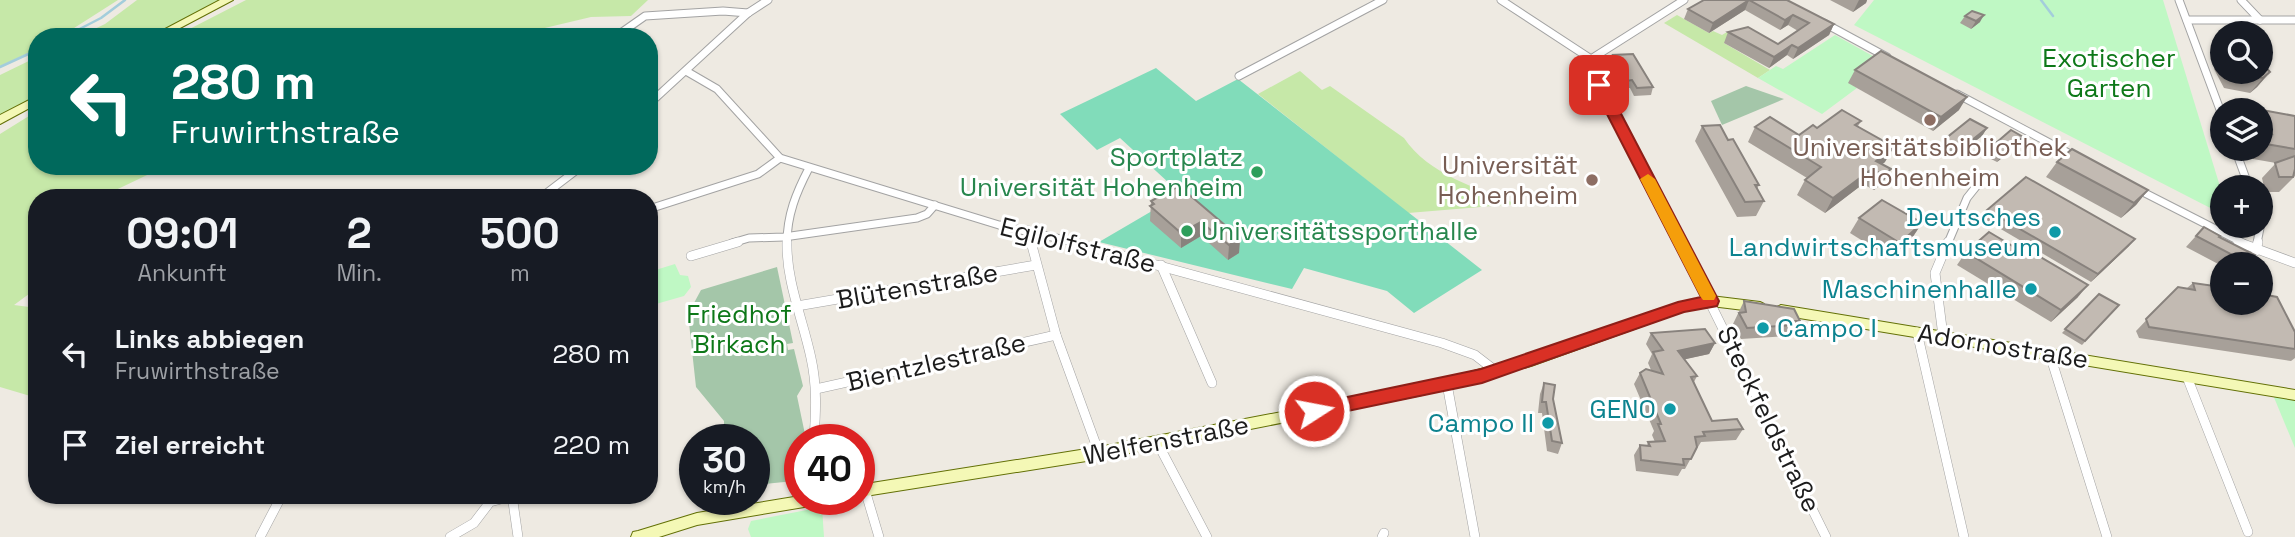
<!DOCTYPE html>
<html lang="de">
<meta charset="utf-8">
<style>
:root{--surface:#171b24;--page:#242831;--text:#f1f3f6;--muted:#9ea1a6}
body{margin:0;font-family:"Space Grotesk",sans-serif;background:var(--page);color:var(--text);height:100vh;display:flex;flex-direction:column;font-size:26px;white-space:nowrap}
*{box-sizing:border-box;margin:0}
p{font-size:23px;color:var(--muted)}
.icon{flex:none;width:38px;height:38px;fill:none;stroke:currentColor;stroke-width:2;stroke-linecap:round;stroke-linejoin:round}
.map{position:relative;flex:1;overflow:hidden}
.side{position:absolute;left:28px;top:189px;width:630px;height:315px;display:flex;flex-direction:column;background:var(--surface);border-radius:28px;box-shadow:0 2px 5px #0004}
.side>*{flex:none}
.top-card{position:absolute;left:28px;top:28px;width:630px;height:147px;border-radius:28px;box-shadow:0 2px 5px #0004;background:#00695c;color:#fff;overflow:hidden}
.tools{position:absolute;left:2210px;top:21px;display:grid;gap:14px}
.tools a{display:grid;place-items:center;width:63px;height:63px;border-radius:50%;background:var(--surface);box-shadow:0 2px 5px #0004;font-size:35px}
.speed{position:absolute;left:679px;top:424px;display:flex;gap:14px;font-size:35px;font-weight:700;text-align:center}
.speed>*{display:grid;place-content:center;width:91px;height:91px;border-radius:50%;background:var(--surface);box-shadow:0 2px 5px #0004;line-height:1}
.speed small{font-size:18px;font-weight:400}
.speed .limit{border:10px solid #d22;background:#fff;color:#111}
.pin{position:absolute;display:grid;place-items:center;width:60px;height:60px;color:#fff;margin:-30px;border-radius:14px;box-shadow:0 4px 10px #0006}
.me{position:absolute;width:77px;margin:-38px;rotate:79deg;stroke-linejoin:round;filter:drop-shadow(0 0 5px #0008)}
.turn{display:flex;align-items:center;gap:24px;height:147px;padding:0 28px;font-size:32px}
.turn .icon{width:91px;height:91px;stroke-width:2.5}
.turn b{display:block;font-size:49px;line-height:60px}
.eta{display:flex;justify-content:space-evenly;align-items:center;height:119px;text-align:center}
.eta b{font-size:42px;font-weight:600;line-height:49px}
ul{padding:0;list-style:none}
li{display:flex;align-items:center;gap:21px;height:91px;padding:0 28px}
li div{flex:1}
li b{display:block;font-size:26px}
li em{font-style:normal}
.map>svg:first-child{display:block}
.grass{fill:#c6e8a8}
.cemetery{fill:#a4c6a9}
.park{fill:#bff8c4}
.pitch{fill:#81dcba}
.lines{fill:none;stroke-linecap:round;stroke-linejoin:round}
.stream{stroke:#a3cddb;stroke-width:2.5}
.street-far1-casing{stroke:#a3a3a3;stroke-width:9}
.street-casing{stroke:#a3a3a3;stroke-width:10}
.secondary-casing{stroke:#637006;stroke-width:2}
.street-far1{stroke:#fff;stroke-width:7}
.street{stroke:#fff;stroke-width:9}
.secondary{fill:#f4f8b6;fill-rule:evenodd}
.wall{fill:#a7a099}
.shaded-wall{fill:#88827d}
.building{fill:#c2bab2;stroke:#88827d;stroke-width:2}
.route{fill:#d93025;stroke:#8d1f18;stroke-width:2}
.slow{fill:#f59e0b}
.education-dot{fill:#8d6e63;stroke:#fff;stroke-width:2.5}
.leisure-dot{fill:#2e9e5b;stroke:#fff;stroke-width:2.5}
.culture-dot{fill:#0f9aa8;stroke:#fff;stroke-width:2.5}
.labels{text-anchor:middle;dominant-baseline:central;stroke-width:6;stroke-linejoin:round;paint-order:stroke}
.park-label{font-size:26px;fill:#0d7818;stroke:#fff}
.education-label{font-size:26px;fill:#785e54;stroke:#fff}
.leisure-label{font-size:26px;fill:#27864d;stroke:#fff;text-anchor:end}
.culture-label{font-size:26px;fill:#0d838f;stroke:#fff;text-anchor:end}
.street-label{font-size:26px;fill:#1c1c1c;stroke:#fff}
</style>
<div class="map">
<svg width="2295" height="537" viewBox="0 0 2295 537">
<rect width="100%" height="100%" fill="#eeeae2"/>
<g class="grass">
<path d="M0,0H118L60,37H37V49L0,66Z"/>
<path d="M137,0H221L150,37H78L105,24Z"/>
<path d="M246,0H648L631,16L591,17L507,37H174Z"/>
<path d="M1677,15L1709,33L1713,31L1722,35L1727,32L1734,36L1724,43L1770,70L1758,78L1664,23Z"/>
<path d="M37,57V96L0,118V75Z"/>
<path d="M1300,71L1322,90L1330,86L1404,138C1428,174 1478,189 1517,204L1408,213L1258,94Z"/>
<path d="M37,111V166H166L99,198H37V288L14,305L37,308V398L0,387V134Z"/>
</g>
<g class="cemetery">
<path d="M1746,86L1784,99L1722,125L1711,101Z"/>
<path d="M777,267L793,343L787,344L788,350L794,349L803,386L797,396L806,439L797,442L794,481L754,485V439H724V421L696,387L688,314L701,290Z"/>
</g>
<g class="park">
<path d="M1874,0H2163L2222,193V214L1854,25Z"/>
<path d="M1835,35L1880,60L1849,83L1857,88L1822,114L1758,78L1776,66L1783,69Z"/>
<path d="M675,264L680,275L688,276L691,287L684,296L649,306V272Z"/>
<path d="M2273,395L2295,400V448Z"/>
<path d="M822,507L824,537H751L748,529L751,521Z"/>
</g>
<path class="pitch" d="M1156,68L1196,101L1238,79L1482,270L1414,313L1387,291L1304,268L1292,289L1099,242L1181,194L1120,138L1097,150L1060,114Z"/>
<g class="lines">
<g class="stream">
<path d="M2041,0L2053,16"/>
<path d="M64,37L101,18L125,0"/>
<path d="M0,67L37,50"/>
</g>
<defs>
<g id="street-far1">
<path d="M1501,0L1591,59"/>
<path d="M2179,0L2222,115"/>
<path d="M2241,0L2260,20"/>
<path d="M2187,20H2295"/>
<path d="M1824,23L1887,57"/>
<path d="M615,37L645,16L723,11L748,13"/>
<path d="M1591,59L1589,65L1592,72L1681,243"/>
<path d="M1591,59L1684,0"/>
<path d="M686,71L717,89L780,158L999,225L1078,243"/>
<path d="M1239,76L1383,0"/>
<path d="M1957,94L2076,157"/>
<path d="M649,104L748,13L768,0"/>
<path d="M2235,149L2249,187"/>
<path d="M2137,189L2243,243"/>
<path d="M540,198L582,166"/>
<path d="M649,209L758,174L780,158"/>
<path d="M1028,230L1032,243"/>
<path d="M732,243L749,238L784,237L917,218L927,214L935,205"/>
<path d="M787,243C787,215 796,193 809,168"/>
<path d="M1948,243L1967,198L1979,183"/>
<path d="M2257,243L2261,223"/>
</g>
<g id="street">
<path d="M787,242C786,281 803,320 811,358C817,385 816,411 814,439"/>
<path d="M1031,242L1056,335L1099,453"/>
<path d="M1072,242L1442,343L1475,355L1497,372"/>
<path d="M1680,242L1826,537"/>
<path d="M2238,242L2295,263"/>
<path d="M2256,251L2258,242"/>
<path d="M691,256L738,242"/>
<path d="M1161,265L1212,383"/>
<path d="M797,306L1036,265"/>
<path d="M1917,332L1964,537"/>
<path d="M1943,336L1935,273L1948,242"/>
<path d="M2050,355L2107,537"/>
<path d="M2187,377L2248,532"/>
<path d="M1447,384L1475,537"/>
<path d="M816,389L1056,335"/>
<path d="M1157,442L1207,537"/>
<path d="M865,490L879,537"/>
<path d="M512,495L518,537"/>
<path d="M260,537L282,495"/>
<path d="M450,537L474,523L490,502L512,496"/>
<path d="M1382,537L1384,533"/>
</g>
<g id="secondary">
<path d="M220,0H233L163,37H150Z"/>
<path d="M37,96V104L0,124V115Z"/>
<path d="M1711,296L1760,302L1764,304L1766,307L1764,310L1760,312L1711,306L1684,311L1531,366L1422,395L1099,459L859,497V485L1099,447L1422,385L1529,356L1679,303Z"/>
<path d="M1781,305L2295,390V400L1781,315L1777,313L1775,310L1777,307Z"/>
<path d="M800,496V499H823L821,503L816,505L697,525L659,537H631L633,532L638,531L697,513Z"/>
</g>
</defs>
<use href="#street-far1" class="street-far1-casing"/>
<use href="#street" class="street-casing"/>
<use href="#secondary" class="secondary-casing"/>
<use href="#street-far1" class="street-far1"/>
<use href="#street" class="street"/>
<use href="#secondary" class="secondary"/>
</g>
<g class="wall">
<path d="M1704,0H1787L1834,24L1829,35L1793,59L1787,55L1769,68L1724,43L1728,32L1778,44L1798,31L1788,25L1780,30L1745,10L1709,33L1684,19L1688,9Z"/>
<path d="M1830,0H1867L1866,3L1853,12Z"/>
<path d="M1965,16L1980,22L1971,29L1960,23Z"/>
<path d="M1613,55L1653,87L1651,95L1634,96L1630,88H1624L1610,62Z"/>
<path d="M2222,58V72H2270L2257,87L2250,93L2224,88L2214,69Z"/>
<path d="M1855,70L1959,110L1933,131L1848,83Z"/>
<path d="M2262,110L2295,116V176L2279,192H2265L2262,178L2276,163L2253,159L2249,149H2261V111Z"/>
<path d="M1861,121L1858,126L1885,162L1882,164L1891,169L1882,184L1874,190L1863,184L1825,213L1797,195L1805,180L1807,178L1748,142L1755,127L1799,135L1817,128Z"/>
<path d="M1702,126L1728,140L1759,185L1757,189L1764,201L1756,216L1737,217L1695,141Z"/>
<path d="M1987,128L1982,136L1956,156L1940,147L1945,139Z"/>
<path d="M2023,137L2018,145L1997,162L1985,156L1990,148Z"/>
<path d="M2057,162L2148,190L2136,205L2121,218L2046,177Z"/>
<path d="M1179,186L1240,238L1239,253L1228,260L1201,236L1181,248L1150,221L1151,201Z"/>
<path d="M1987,210L2129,246L2091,282L1982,218Z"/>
<path d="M1859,218L1922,223L1912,238L1890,258L1850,233Z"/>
<path d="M2204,227L2219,237L2255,255L2247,264H2222V266L2186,247Z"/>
<path d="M1966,252L2078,297L2051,322L1957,265Z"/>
<path d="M2193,283L2295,332V358L2291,361L2139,338L2136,331L2178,287L2187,288Z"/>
<path d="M2099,294L2119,305L2082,345L2062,333Z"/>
<path d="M1744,301L1800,321L1793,332H1789L1787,336L1741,339L1733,324Z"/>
<path d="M1651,333L1715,343L1709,354L1685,359L1697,376L1694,382L1712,421L1743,429L1736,440L1701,442L1698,447H1697L1685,469H1682L1678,476L1636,471L1634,455L1640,445L1647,446L1648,442H1655L1652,435L1654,431L1634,384L1640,373L1651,370L1648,363L1652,354L1646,344Z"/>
<path d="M1544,383L1553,399L1562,443L1558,454L1547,451L1542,413H1538L1540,394Z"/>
</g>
<g class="shaded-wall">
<path d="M1749,0L1745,10L1709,33L1713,23Z"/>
<path d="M1859,0H1867L1866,3L1853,12Z"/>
<path d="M1793,15L1788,25L1780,30L1785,20Z"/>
<path d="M1984,15L1980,22L1971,29L1976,21Z"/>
<path d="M1834,24L1829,35L1793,59L1798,48Z"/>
<path d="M1792,45L1787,55L1769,68L1774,57Z"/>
<path d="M2270,72L2257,87L2250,93L2263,78Z"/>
<path d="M1967,97L1959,110L1933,131L1941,117Z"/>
<path d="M1987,128L1982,136L1956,156L1961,149Z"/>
<path d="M2023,137L2018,145L1997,162L2002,155Z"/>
<path d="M1894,147L1885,162L1875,170L1872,169L1863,184L1825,213L1833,198L1876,161Z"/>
<path d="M1891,169L1882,184L1874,190L1883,175Z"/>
<path d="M2148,190L2136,205L2121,218L2134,203Z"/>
<path d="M1201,222V236L1181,248V233Z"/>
<path d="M1922,223L1912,238L1890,258L1900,243Z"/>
<path d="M1240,238L1239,253L1228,260L1229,245Z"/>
<path d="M2135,239L2129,246L2091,282L2098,274Z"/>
<path d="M2088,285L2078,297L2051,322L2061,310Z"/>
<path d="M1715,343L1709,354L1673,362L1678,351Z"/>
</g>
<g class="building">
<path d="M1704,0H1787L1834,24L1798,48L1792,45L1774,57L1728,32L1748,27L1778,44L1809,23L1793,15L1785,20L1749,0L1713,23L1688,9Z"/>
<path d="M1972,11L1984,15L1976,21L1965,16Z"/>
<path d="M1881,51L1967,97L1941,117L1855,70Z"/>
<path d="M1633,54L1653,87L1637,88L1632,80L1626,81L1613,55Z"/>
<path d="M2261,62L2270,72L2263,78L2236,73V72H2261Z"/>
<path d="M1842,110L1861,121L1855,125L1894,147L1876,161L1891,169L1883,175L1872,169L1833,198L1805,180L1821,167L1755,127L1770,117L1799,135L1813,125L1817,128Z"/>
<path d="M2262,110L2295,116V149L2266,144L2261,132L2272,134Z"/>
<path d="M1970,119L1987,128L1961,149L1945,139Z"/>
<path d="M1720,125L1728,140L1733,139L1759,185H1755L1764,201L1745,202L1702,126Z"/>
<path d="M2011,130L2023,137L2002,155L1990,148Z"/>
<path d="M2072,149L2148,190L2134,203L2057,162Z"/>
<path d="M2295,156V169L2293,177H2279L2275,163Z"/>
<path d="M2026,177L2135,239L2098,274L1987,210Z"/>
<path d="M1179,186L1240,238L1229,245L1201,222L1181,233L1150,206L1154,204L1151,201Z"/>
<path d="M1882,200L1922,223L1900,243L1859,218Z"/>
<path d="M2204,227L2220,236L2219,237L2255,255L2248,263L2196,236Z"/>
<path d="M1989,232L2016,248L2020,245L2088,285L2061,310L1966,252Z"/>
<path d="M2193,283L2222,287V303H2261V294L2277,297L2295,332V349L2149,327L2146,319L2178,287L2195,290Z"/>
<path d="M2099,294L2119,305L2085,341L2065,329Z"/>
<path d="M1744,301L1794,309L1800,321H1792L1794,325L1747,328L1739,313L1746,312Z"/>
<path d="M1705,329L1715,343L1678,351L1697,376L1691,377L1712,421L1737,419L1743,429L1703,432L1705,436L1695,437L1697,447L1691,459H1683L1684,465L1641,460L1640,445L1650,446L1648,442L1665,441L1658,424H1661L1640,373L1646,369L1663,374L1653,352L1663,350L1651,333Z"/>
<path d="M1544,383L1555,385L1553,399L1562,443L1552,441L1546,402H1542Z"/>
</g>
<path class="route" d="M1599,80L1606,85L1719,301L1717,306L1684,312L1482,383L1314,418L1308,416L1305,411L1314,404L1481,369L1678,302L1701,297L1592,85Z"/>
<path class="slow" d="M1648,174L1655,179L1716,296L1714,300H1703L1700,296L1640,179Z"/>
<g class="education-dot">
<circle cx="1930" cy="120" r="7"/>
<circle cx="1592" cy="180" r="7"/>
</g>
<g class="leisure-dot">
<circle cx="1257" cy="172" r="7"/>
<circle cx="1187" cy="231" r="7"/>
</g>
<g class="culture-dot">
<circle cx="2055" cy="232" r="7"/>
<circle cx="2031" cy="289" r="7"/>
<circle cx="1763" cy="328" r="7"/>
<circle cx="1670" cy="409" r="7"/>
<circle cx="1548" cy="423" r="7"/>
</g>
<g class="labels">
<g class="park-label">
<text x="2109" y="58">Exotischer<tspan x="2109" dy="30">Garten</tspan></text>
<text x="739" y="314">Friedhof<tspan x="739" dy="30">Birkach</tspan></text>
</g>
<g class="education-label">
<text x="1930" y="147">Universitätsbibliothek<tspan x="1930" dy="30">Hohenheim</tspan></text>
<text x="1578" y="165" text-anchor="end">Universität<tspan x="1578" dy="30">Hohenheim</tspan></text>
</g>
<g class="leisure-label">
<text x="1243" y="157">Sportplatz<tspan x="1243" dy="30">Universität Hohenheim</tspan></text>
<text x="1201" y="231" text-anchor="start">Universitätssporthalle</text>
</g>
<g class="culture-label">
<text x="2041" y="217">Deutsches<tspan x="2041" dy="30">Landwirtschaftsmuseum</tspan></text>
<text x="2017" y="289">Maschinenhalle</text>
<text x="1777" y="328" text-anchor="start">Campo I</text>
<text x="1656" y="409">GENO</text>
<text x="1534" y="423">Campo II</text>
</g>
<g class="street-label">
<text transform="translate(1078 245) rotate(14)">Egilolfstraße</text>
<text transform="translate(917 286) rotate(-10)">Blütenstraße</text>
<text transform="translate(2003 346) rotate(9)">Adornostraße</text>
<text transform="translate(936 362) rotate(-13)">Bientzlestraße</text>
<text transform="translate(1769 419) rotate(64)">Steckfeldstraße</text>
<text transform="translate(1166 440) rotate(-11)">Welfenstraße</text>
</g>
</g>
</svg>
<div class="tools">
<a><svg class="icon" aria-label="search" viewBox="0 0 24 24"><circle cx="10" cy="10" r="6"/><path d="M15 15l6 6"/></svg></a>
<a><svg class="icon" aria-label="layers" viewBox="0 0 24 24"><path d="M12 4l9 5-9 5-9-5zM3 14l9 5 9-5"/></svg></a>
<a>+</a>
<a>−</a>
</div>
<div class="speed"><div>30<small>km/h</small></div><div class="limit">40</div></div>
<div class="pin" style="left:1599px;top:85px;background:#d93025"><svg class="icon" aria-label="arrive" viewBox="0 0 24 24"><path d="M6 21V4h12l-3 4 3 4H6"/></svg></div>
<svg class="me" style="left:1314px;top:411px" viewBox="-20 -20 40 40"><circle r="17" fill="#d93025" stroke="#fff" stroke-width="3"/><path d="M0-11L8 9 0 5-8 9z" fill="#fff"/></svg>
<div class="top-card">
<div class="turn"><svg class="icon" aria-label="left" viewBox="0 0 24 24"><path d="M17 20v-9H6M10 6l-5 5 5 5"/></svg><div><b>280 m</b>Fruwirthstraße</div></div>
</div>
<section class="side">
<div class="eta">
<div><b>09:01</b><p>Ankunft</p></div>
<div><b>2</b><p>Min.</p></div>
<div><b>500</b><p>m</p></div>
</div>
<ul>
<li><svg class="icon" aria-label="left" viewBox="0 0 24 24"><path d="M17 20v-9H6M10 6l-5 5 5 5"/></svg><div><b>Links abbiegen</b><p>Fruwirthstraße</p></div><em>280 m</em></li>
<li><svg class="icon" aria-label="arrive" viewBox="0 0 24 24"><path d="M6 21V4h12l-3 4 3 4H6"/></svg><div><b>Ziel erreicht</b></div><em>220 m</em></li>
</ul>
</section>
</div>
